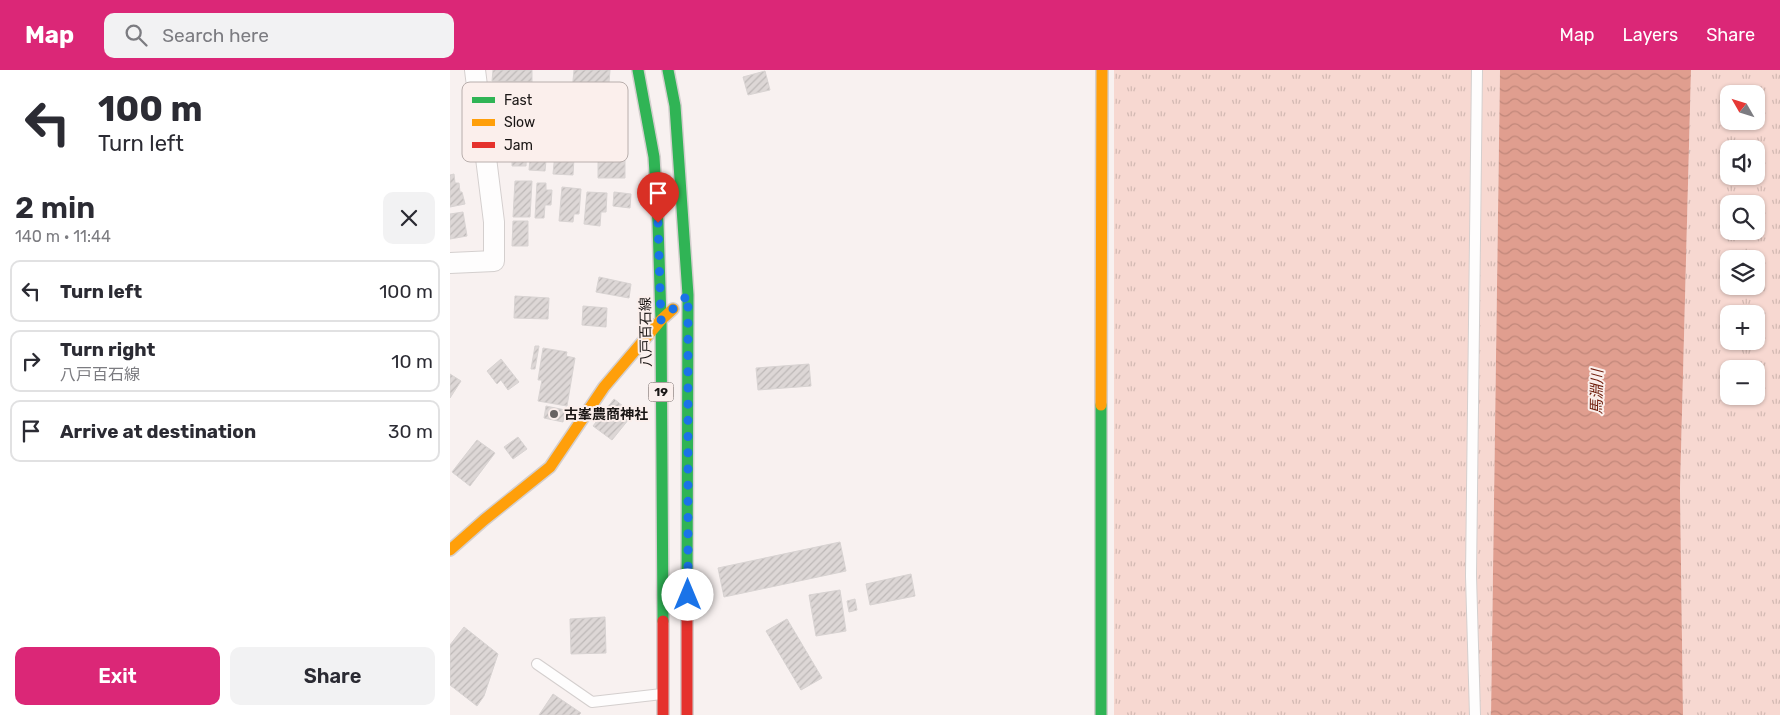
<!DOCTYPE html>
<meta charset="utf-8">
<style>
:root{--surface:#fff;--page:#f2f2f3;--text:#2b2b33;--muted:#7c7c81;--line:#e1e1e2;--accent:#db2777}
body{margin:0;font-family:Rubik,"Noto Sans JP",sans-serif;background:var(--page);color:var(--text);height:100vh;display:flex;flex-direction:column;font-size:19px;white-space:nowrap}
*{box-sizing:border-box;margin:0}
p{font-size:16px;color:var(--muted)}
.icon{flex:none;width:28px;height:28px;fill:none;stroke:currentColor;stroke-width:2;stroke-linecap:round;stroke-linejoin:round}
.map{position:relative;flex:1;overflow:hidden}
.details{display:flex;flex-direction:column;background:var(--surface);width:450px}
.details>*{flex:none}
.hud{background:#fff;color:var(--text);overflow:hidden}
.needle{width:32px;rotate:309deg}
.fabs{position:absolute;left:1270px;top:15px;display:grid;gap:10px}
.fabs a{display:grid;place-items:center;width:45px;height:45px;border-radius:10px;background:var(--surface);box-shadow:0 1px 4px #0004;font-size:25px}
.pin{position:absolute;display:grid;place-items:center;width:42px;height:42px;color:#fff;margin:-51px -21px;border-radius:50% 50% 50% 0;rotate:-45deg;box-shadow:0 0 5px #0007}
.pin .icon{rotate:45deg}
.me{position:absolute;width:55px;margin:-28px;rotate:0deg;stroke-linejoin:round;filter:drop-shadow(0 0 4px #0008)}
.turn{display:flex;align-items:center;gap:18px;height:105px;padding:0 15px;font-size:22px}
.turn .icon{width:65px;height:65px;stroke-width:2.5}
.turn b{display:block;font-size:35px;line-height:42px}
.round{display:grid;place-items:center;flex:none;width:52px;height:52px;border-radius:10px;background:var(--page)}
.overview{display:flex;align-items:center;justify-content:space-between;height:85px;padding:0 15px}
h1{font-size:30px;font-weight:600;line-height:38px}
.action{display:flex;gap:10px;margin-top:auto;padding:10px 15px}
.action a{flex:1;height:58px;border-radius:10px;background:var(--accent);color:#fff;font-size:20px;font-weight:600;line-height:58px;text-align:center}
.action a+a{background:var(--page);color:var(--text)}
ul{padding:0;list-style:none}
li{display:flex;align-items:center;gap:15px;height:62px;margin:0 10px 8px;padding:0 5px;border:2px solid var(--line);border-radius:10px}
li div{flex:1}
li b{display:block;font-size:19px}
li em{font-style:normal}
header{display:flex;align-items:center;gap:30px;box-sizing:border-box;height:70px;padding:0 25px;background:var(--accent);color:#fff}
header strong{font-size:24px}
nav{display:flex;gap:28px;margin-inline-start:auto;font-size:18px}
.search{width:350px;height:45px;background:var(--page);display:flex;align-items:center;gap:12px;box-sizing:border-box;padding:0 18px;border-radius:10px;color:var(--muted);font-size:19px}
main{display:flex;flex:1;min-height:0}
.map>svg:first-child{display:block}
.grass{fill:url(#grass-tufts);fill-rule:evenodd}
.water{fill:url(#water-waves)}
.building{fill:url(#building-hatch);stroke:#d8d3d2}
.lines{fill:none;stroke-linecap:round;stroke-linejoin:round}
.lane-casing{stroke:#d4cfce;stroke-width:12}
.street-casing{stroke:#d4cfce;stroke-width:22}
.fast-casing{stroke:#d4cfce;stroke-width:14}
.slow-casing{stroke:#d4cfce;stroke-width:14}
.jam-casing{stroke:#d4cfce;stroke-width:14}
.lane{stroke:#fefdfd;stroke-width:10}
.street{stroke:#fefdfd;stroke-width:20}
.fast{stroke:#30b455;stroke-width:11}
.slow{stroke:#ff9f0a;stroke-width:11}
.jam{stroke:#e5322d;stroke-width:11}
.route{stroke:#1a73e8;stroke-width:9;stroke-dasharray:0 16.2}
.poi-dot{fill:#686362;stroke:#fbefec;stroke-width:2}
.labels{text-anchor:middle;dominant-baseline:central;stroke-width:4;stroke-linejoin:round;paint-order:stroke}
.shield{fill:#fbefec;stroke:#5e5756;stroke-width:1}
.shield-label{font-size:12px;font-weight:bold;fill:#1a1615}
.street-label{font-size:14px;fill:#1a1615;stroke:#fbefec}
.poi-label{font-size:14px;font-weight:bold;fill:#1a1615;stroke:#fbefec;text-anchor:start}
.water-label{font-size:15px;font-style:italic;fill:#6b1806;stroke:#fbefec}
.key{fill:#fbefec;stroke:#b8aeac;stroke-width:1}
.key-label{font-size:14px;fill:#1a1615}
</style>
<header>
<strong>Map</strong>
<div class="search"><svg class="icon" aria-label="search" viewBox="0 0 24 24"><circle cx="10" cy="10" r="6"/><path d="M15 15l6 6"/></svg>Search here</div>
<nav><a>Map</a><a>Layers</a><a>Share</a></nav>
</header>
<main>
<section class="details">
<div class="hud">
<div class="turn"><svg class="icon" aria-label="left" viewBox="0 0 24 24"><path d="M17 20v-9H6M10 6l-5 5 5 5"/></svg><div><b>100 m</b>Turn left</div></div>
</div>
<div class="overview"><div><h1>2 min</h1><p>140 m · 11:44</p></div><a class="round"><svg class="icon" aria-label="close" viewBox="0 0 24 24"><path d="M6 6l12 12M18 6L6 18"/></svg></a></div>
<ul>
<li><svg class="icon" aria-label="left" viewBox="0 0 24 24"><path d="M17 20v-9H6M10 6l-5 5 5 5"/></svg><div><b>Turn left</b></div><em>100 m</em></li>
<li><svg class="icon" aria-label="right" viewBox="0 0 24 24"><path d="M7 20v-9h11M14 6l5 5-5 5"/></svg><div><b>Turn right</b><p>八戸百石線</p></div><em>10 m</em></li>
<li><svg class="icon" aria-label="arrive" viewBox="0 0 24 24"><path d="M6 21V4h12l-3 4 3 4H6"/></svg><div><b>Arrive at destination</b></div><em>30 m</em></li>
</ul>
<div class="action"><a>Exit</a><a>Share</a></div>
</section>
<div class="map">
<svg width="1330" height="645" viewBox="0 0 1330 645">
<defs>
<pattern id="grass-tufts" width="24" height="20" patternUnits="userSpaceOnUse" patternTransform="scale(1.25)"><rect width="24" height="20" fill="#f7d8d1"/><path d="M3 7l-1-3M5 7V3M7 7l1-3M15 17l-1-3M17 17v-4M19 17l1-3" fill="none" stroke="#d3b9b3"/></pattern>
<pattern id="water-waves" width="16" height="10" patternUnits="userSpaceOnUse" patternTransform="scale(1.25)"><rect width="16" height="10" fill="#e09e8f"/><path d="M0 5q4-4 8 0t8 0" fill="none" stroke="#c0877a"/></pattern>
<pattern id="building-hatch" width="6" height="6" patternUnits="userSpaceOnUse" patternTransform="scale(1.25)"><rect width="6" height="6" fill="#ddd7d6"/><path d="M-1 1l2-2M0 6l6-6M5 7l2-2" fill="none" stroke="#bdb8b7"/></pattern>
</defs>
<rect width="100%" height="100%" fill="#f8f1f0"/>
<g class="grass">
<path d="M664,0H1050L1041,645H664Z"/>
<path d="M1241,0H1330V645H1233L1230,419ZM1279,24H1306V51H1279ZM1279,79H1306V106H1279ZM1279,134H1306V161H1279ZM1279,189H1306V216H1279ZM1279,244H1306V271H1279ZM1279,299H1306V326H1279Z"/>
</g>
<path class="water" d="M1050,0H1241L1230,419L1233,645H1041Z"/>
<g class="building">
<path d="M43,0H82V12L42,11Z"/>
<path d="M124,0H160L158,25L122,21Z"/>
<path d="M315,1L320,20L298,25L293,7Z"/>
<path d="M52,60L66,61L65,68L75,69L74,72H77L76,96H62V90H58V85H51Z"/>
<path d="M107,62L136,65L134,89L124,88L123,105L103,104Z"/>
<path d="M82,66L94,67L93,79L97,80L95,101L79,100Z"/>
<path d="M139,68L171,69V80H175V108H148V89H139Z"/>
<path d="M4,104L5,113H9L10,122H12L15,134L0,137V105Z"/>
<path d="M65,111H82L80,147H63Z"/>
<path d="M87,113H96V120H102L101,135H95L94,148H85Z"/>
<path d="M112,117L131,119L129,144H124L123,152L109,151Z"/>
<path d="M137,122L157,123L156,142H151L150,156L134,154Z"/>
<path d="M164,122L181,124L180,138L163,136Z"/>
<path d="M13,142L17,166L0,169V144Z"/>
<path d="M63,151H78V176H62Z"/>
<path d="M149,207L181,214L179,228L146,222Z"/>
<path d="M65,226L99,228L98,249L64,248Z"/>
<path d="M133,236L157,238L156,257L132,255Z"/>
<path d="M85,276H89L85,299H81Z"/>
<path d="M93,278L117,282L116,286L125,288L117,336L88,331L92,310H88Z"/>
<path d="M51,289L69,312L58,320L51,310L47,314L37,301Z"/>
<path d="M359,294L361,316L308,320L306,298Z"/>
<path d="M0,304L11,311L0,328Z"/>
<path d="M164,329L183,344L162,370L143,356Z"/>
<path d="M96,336L115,340L113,352L94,348Z"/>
<path d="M68,367L77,379L63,389L54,377Z"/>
<path d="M27,370L45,383L20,416L2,402Z"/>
<path d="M390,472L396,501L274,527L268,498Z"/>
<path d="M461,504L465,526L420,535L416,514Z"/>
<path d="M390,520L396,561L366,566L359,525Z"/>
<path d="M405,529L407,540L399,542L397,531Z"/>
<path d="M155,547L156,583L121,584L120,549Z"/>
<path d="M337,549L372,608L351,620L316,561Z"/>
<path d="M14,557L48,584L34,626L27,636L0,615V575Z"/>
<path d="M103,624L131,643L129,645H89Z"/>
</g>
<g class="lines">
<defs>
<g id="lane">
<path d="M87,594L142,632L212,624"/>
<path d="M1025,645L1021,506L1027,0"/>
</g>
<path id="street" d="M0,193L44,191V152L25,0"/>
<g id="fast">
<path d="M188,0L204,87L208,153L211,250L213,551"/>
<path d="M218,0L225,36L238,225L237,530"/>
<path d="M651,645V335"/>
</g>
<g id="slow">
<path d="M651,335L652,0"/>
<path d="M0,480L34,450L100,397L154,317L211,250L223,239"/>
</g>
<g id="jam">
<path d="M213,551V645"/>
<path d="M237,645V530"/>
</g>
</defs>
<use href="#lane" class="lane-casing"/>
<use href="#street" class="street-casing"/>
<use href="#fast" class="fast-casing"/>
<use href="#slow" class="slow-casing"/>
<use href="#jam" class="jam-casing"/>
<use href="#lane" class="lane"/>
<use href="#street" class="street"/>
<use href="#fast" class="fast"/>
<use href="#slow" class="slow"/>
<use href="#jam" class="jam"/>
</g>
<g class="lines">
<path class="route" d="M208,153L211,250L238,225V525"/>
</g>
<circle class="poi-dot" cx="104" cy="344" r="5"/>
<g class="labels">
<rect class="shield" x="198.5" y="312.5" width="25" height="19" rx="4"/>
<g class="shield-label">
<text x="211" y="322">19</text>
</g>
<g class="street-label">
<text transform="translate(196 262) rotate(-91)">八戸百石線</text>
</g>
<g class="poi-label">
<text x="114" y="344">古峯農商神社</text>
</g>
<g class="water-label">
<text transform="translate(1147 322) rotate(-89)">馬淵川</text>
</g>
</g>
<rect x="12" y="12" width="166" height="80" rx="8" class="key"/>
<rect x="22" y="27" width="23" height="6" fill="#30b455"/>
<rect x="22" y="49" width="23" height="7" fill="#ff9f0a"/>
<rect x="22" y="72" width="23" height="6" fill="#e5322d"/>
<g class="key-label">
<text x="54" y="35">Fast</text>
<text x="54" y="57">Slow</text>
<text x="54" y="80">Jam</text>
</g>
</svg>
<div class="fabs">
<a><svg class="needle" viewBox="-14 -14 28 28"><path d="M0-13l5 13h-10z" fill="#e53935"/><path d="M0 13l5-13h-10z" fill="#7c7c81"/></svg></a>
<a><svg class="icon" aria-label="sound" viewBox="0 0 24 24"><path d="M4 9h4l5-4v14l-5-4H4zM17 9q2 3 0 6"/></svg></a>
<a><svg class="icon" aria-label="search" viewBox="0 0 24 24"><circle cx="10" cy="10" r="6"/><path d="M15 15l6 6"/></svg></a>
<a><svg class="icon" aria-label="layers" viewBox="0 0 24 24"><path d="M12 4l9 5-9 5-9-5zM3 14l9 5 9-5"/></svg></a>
<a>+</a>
<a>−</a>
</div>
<div class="pin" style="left:208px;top:153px;background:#d93025"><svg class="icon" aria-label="arrive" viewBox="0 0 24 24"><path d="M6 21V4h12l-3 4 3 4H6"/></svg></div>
<svg class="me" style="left:238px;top:525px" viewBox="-20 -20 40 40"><circle r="19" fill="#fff"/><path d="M0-13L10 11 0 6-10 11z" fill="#1a73e8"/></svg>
</div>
</main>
